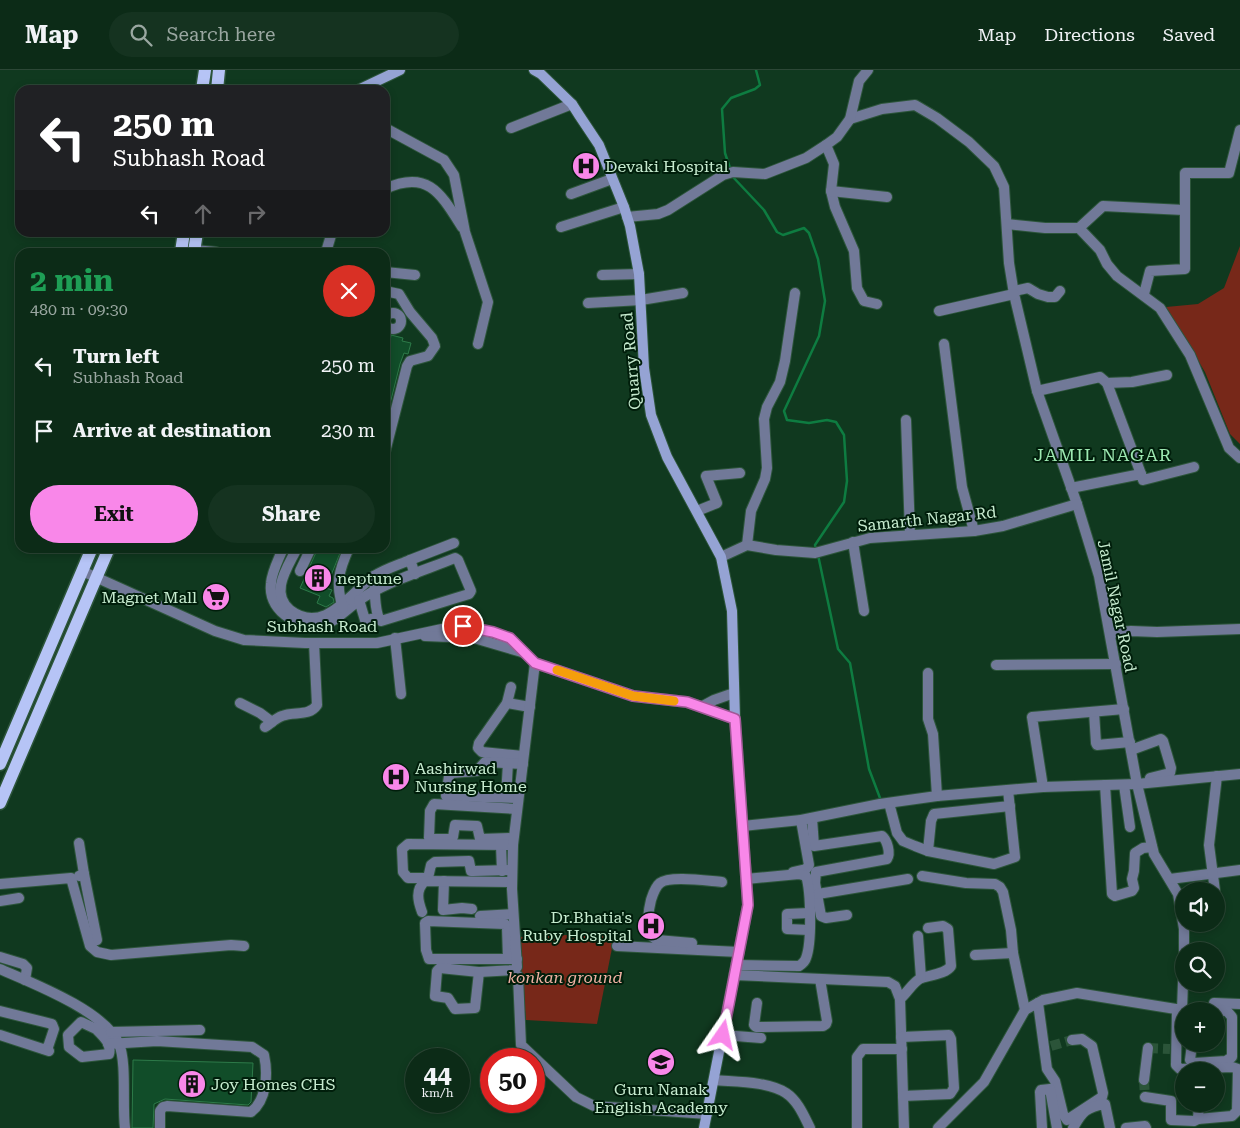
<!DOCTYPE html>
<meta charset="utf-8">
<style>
:root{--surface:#0c2b17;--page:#153320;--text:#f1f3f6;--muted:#9aa7a1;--line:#2c4736;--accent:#f987e9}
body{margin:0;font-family:"Roboto Serif",serif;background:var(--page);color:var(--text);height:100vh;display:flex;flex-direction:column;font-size:19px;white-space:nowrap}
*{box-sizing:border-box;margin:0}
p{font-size:16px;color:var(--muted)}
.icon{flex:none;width:28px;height:28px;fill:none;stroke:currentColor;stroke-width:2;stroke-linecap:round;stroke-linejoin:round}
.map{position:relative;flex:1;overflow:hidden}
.side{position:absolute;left:15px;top:178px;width:375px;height:305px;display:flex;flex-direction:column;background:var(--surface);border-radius:15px;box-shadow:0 2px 8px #0003,0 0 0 1px var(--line)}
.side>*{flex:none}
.banner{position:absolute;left:15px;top:15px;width:375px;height:152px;border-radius:15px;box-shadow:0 2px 8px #0003,0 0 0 1px var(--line);background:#202124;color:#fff;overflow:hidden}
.buttons{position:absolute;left:1175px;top:812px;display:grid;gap:10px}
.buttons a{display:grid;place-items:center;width:50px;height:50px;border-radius:50%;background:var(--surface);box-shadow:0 2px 8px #0003,0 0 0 1px var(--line);font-size:25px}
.speed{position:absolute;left:405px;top:978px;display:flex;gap:10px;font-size:25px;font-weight:700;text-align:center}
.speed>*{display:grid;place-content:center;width:65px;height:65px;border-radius:50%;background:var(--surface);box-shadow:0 2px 8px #0003,0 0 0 1px var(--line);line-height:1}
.speed small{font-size:12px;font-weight:400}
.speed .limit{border:8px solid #d22;background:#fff;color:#111}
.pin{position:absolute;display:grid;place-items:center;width:42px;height:42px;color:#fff;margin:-21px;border:2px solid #fff;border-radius:50%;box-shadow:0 1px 5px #0007}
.me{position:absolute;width:55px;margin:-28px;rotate:11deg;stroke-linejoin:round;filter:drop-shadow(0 0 4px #0008)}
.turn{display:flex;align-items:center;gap:18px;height:105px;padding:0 15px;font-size:22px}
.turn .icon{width:65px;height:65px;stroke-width:2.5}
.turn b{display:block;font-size:35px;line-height:42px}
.lanes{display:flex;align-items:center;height:48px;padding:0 15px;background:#0003;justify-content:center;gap:25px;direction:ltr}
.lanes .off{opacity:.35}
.round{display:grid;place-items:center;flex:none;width:52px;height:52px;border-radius:26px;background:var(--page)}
.head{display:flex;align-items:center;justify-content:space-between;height:85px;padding:0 15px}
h1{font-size:30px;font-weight:700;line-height:38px;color:#1e9e55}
.cta{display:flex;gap:10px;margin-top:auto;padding:10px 15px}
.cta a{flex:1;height:58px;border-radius:30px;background:var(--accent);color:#111;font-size:20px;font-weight:700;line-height:58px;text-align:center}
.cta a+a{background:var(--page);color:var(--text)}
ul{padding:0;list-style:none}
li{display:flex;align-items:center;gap:15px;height:65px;padding:0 15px}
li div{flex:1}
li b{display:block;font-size:19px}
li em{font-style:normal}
header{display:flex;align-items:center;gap:30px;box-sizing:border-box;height:70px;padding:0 25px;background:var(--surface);border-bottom:1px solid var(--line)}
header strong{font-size:24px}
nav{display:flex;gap:28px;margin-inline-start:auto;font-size:18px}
.search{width:350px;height:45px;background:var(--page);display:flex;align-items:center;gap:12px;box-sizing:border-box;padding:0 18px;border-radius:28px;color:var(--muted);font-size:19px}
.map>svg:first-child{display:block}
.green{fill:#772819}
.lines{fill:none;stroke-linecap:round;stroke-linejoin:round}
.stream{stroke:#0e7c41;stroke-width:2.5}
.building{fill:#114d29;stroke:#2d7a49}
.minor-tunnel{stroke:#2b5439;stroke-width:10;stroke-dasharray:10 5;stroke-linecap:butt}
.minor-casing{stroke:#2d553b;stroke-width:12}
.secondary-casing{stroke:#2d553b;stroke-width:12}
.primary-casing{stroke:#2d553b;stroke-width:15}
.minor{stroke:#717998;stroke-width:10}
.secondary{stroke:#95a3d4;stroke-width:10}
.primary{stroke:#b6c4f6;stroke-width:12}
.route-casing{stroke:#a25897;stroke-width:12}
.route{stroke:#f987e9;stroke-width:9}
.slow{stroke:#f59e0b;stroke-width:9}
.labels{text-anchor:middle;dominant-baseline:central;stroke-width:4;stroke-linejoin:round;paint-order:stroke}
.poi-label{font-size:16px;fill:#c6ebcf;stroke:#001e0b;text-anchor:start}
.street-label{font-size:16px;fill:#c6ebcf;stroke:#001e0b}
.park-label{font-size:16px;font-style:italic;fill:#f0b1a3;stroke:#001e0b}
.neighbourhood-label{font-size:18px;letter-spacing:1px;fill:#9de9b2;stroke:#001e0b}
</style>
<header>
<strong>Map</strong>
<div class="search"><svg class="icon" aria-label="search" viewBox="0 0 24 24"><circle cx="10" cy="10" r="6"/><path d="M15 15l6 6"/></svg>Search here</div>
<nav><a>Map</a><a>Directions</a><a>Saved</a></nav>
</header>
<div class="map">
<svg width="1240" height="1058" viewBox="0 0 1240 1058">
<rect width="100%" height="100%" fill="#10391f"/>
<g class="green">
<path d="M1240,176V374L1230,364L1205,302L1166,237L1198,234L1224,218Z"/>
<path d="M615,863L597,954L526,950L518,867Z"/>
</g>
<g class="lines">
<g class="stream">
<path d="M731,101L725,83L722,39L731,28L755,19L760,15L756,0"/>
<path d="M732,106L764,140L777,162L783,165L804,158L809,163L818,189L825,231L819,266L784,341L787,350L809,353L827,350L836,352L844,365L847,411L844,432L815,475L816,479"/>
<path d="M818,485L838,579L850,593L869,699L880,728"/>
</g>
</g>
<g class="building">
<path d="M391,265L403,268L402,271L411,273L408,284L404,283L400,294L385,354V271L390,272Z"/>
<path d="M318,478H342L326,518L332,520L329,526L333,528L334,532L326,537L317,533L320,526L300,518Z"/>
<path d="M133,990L253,993L251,1032L248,1035L165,1029L154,1034L153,1058H132Z"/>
</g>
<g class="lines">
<g class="minor-tunnel">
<path d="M1051,976L1072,970"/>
<path d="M1148,978L1170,979"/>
<path d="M1144,1010L1145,1027"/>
</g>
<defs>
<g id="minor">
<path d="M850,49L882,39L915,35L937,48L969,72L994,96L1004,117L1009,193L1014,224L1037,321L1077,434L1099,506L1137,714L1154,784L1178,824L1184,859V881"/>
<path d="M385,58L444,90L454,105L465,162L488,232L478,274"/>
<path d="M511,58L572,34"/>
<path d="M826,75L834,94L831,121L835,137L854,181L857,218L864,231L877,234"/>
<path d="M385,119C428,99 441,124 462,157"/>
<path d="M831,121L887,127"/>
<path d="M571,124L612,109"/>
<path d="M627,147L658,144L668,140L723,105L733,102L765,104L806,88L826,75L837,67L850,49L859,11L868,0"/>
<path d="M1007,154L1045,158H1079L1100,180L1107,194L1117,206L1160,238L1190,285L1229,378L1240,388"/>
<path d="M561,157L624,137"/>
<path d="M1079,158L1103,136L1184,140"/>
<path d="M194,180L216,182"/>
<path d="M326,182L332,162"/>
<path d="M385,202L415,205"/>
<path d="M602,205L639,204"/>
<path d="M385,221L399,224L410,242L432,268L435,276L428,286L410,291L407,296L385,382"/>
<path d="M1014,221L1028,218L1038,224L1048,227H1055L1060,221"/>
<path d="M1144,224L1150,201L1185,199V103H1229L1240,60"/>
<path d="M588,233L641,230L683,223"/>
<path d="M939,241L1014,224"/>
<circle cx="393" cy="251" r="8"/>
<path d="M944,274L962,417L974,461"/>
<path d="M1107,313L1132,312L1167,305"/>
<path d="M1037,321L1100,307L1107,313L1141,404"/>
<path d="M906,350L910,464"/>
<path d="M1071,418L1141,404L1143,410L1194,397"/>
<path d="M697,441L717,433L706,406L740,403"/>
<path d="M853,472L864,541"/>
<path d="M747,475L751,441L765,409L767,398L764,349L767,337L780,312L785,291L795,223"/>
<path d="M283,478C279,489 272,501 271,513C268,539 295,558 319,556C333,554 346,540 357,532C381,513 426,500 455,488L458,490L471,521L469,524L381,551C374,544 375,517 374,506"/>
<path d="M297,478C288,497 269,522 290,540C324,566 350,523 374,506C385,499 398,495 410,490L415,504"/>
<path d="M721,487L747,475L776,480L815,483L870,468L974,461L1003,456L1077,434"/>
<path d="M410,490L454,473"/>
<path d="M82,501L215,561L244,570L305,573H377L442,559L463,557L482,560L510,568L535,593L633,626L687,632L735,649"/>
<path d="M300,501L311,478"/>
<path d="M359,530L365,550L378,548"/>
<path d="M343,538C335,514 339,500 349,478"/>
<path d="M1110,563L1131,561L1157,562L1240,559"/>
<path d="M425,566L474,568L525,583"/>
<path d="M395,568L401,624"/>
<path d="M996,595L1116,594"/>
<path d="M928,603V649L933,664L937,726"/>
<path d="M511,617L507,633L479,673L478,678L482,682L523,686"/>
<path d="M240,633L260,643L272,652"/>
<path d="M507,633L530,637"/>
<path d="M701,637L714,630L734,623"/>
<path d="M1094,642L1096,673L1097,675L1130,672"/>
<path d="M265,657C270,654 276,648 282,646C294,641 309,647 317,635L314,573"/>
<path d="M1131,680L1161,669L1163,671L1171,698L1170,703L1150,708"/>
<path d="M1105,715L1112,824L1115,826L1132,821L1134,818L1132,809L1134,801L1135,783L1143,778L1152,777"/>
<path d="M1124,715L1130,757"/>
<path d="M1043,717L1032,647L1124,639"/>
<path d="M506,727L508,693"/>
<path d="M518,728L446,726L449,706L452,703L477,701L485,692L523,694"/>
<path d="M889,733L897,763L903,771L915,776L928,781L994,794L1015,787L1008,720"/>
<path d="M812,748L814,776L882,766C887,770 891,783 887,789L816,802L815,813L821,846L826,848L847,845"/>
<path d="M743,756L801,750L880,734L937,726L1043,717L1137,714L1240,704"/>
<path d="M513,768L480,769L477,756L455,755L453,767L450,769H431L429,768L430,741L434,734L517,739"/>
<path d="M79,773L84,804L79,806"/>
<path d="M501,775L502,801"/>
<path d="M928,781L931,751L934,744L1010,736"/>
<path d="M512,800L473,801H471L469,791L435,792L431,795L428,808H408L403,802L402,779L408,774L513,775"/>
<path d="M793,802L806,799L809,795L801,750"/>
<path d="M84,804L97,870"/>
<path d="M922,806L966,813L995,814L1000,817L1003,822L1011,860L1013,883"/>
<path d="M1170,809L1240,800"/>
<path d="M444,811L443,840L462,838L472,839"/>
<path d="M0,814L71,808L90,876L97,882L111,885L231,875L244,876"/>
<path d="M1215,821L1209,775L1217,706"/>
<path d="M818,824L908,809"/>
<path d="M0,831L19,828"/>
<path d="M1216,841V844"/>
<path d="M422,842C418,831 415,820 425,811L512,812"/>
<path d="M809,843L787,844V859L809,860"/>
<path d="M480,846L513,844"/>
<path d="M617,876L739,882"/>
<path d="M691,879L692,873L657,870L649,864C647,852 648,842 651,830C653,824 655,817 660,813C670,805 708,811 722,812"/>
<path d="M975,885L1013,883L1025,940"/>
<path d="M0,887L23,894L27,898L25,910"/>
<path d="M508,889L507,857L505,854L428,851L425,853L426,880L429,889H517"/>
<path d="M736,895L799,896C802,894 805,892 806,888C812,873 811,821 806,806L799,804L746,809"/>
<path d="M440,898L479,902L475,938L455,939L448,928L435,926L437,901Z"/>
<path d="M0,899C32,913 105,941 119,974C127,993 122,1035 125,1058"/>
<path d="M479,902L514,900L517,897L512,819L513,775L535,593"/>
<path d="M734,905L888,912L895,916L900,929L904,1058"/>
<path d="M518,906L521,975L576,1027L594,1036L707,1044"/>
<path d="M921,908C930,905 946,904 951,896L948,859L943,856L928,858"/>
<path d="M900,929C907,923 913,912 921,908L918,866"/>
<path d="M757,933L754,955L756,957L823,956L826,954L827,951L820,909"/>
<path d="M1038,933L1047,999L1055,1011L1063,1044L1067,1050L1102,1027L1103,1023L1092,976L1082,969L1072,970"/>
<path d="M1214,933L1240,934"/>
<path d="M1182,940L1227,941L1232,947V987L1226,991L1194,993L1190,990L1192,974"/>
<path d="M0,941L52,954L54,959L48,977L44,979"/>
<path d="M96,959C103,966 112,974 109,984L82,987L69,977L68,965L81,952L96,959L102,954"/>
<path d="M111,962L200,960"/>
<path d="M0,965L49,981"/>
<path d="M723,965L761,968"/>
<path d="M901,967L949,965L951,969L954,1018L950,1024L903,1026"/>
<path d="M108,974L157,971L252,977L264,985C268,1003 267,1030 251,1042L167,1036L163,1037L160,1041V1058"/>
<path d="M714,1010C735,1012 767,1011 786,1023C798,1031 804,1046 810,1058"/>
<path d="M1144,1010L1148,978"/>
<path d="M1145,1027L1171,1031V1050L1194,1051L1198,1049L1232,1046L1237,1041L1238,999L1232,997L1180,999L1176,995L1177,940"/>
<path d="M1198,1049L1199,1034"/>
<path d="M857,1058V987L863,979H902"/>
<path d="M938,1058L984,1012L1025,940L1043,930L1077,923L1182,940L1184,884"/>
<path d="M1042,1058L1040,1022L1041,1020L1050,1019L1057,1058"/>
<path d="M1073,1058C1082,1042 1086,1037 1105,1034L1110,1058"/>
<path d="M1126,1058L1145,1056L1146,1058"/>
</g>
<g id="secondary">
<path d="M534,0L541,4L572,34L579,45L599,75L624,137L630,156L639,204L644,298L651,345L667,387L721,487L732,541L735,649L748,835L704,1058"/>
<path d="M358,20L400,0"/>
</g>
<g id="primary">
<path d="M202,20L205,0"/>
<path d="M217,20L219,0"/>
<path d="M181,182L184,162"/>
<path d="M194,182L197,162"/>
<path d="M0,694L92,478"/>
<path d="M0,733L109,478"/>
</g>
</defs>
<use href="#minor" class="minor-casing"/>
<use href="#secondary" class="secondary-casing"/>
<use href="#primary" class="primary-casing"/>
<use href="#minor" class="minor"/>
<use href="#secondary" class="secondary"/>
<use href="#primary" class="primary"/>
</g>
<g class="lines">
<defs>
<path id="route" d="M463,556L493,562L510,568L535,593L633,626L687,632L735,649L748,835L723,965"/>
</defs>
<use href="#route" class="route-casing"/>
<use href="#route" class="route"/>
<path class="slow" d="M557,600L633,626L674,631"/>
</g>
<defs>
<symbol id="hospital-disc" viewBox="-11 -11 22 22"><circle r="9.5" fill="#f987e9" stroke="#001e0b"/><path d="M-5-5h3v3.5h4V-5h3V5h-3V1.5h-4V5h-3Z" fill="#111"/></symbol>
<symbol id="building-disc" viewBox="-11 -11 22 22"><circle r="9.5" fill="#f987e9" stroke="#001e0b"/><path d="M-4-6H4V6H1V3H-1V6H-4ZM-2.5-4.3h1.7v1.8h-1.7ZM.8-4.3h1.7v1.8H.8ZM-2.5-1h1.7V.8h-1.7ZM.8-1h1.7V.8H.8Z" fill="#111"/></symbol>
<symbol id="supermarket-disc" viewBox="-11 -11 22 22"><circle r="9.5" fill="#f987e9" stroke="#001e0b"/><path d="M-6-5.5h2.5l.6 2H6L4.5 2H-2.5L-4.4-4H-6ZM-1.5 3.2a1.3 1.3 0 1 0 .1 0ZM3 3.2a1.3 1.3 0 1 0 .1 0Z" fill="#111"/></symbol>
<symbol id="university-disc" viewBox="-11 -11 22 22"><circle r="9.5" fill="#f987e9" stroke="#001e0b"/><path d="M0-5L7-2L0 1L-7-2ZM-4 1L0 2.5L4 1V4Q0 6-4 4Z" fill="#111"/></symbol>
</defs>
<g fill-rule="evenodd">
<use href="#hospital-disc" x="570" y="80" width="32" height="32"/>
<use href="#building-disc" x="302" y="492" width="32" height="32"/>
<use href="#supermarket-disc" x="200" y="511" width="32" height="32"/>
<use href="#hospital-disc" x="380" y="691" width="32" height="32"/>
<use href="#hospital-disc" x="635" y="840" width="32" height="32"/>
<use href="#university-disc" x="645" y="976" width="32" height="32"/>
<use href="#building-disc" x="176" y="998" width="32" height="32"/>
</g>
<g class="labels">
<g class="poi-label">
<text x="605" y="96">Devaki Hospital</text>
<text x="337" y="508">neptune</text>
<text x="197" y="527" text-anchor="end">Magnet Mall</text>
<text x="415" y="698">Aashirwad<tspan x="415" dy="18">Nursing Home</tspan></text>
<text x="632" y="847" text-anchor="end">Dr.Bhatia's<tspan x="632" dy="18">Ruby Hospital</tspan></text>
<text x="211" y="1014">Joy Homes CHS</text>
<text x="661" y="1019" text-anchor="middle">Guru Nanak<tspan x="661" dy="18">English Academy</tspan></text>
</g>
<g class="street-label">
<text transform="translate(631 291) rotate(-95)">Quarry Road</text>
<text transform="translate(927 449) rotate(-6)">Samarth Nagar Rd</text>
<text transform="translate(1117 536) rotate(78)">Jamil Nagar Road</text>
<text x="322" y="556">Subhash Road</text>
</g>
<g class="park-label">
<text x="565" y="907">konkan ground</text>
</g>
<g class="neighbourhood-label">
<text x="1103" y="384">JAMIL NAGAR</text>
</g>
</g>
</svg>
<div class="buttons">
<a><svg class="icon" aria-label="sound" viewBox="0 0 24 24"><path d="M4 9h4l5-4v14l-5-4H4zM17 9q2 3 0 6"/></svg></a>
<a><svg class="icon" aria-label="search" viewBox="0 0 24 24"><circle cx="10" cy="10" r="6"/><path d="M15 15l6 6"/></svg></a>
<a>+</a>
<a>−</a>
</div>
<div class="speed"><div>44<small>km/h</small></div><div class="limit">50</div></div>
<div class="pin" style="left:463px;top:556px;background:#d93025"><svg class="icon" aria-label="arrive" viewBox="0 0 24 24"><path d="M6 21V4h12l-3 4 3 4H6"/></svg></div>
<svg class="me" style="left:723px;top:965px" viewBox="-20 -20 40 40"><path d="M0-17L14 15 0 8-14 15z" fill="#f987e9" stroke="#fff" stroke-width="4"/></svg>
<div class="banner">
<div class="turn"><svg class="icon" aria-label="left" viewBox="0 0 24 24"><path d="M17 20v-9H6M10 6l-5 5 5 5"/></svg><div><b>250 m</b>Subhash Road</div></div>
<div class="lanes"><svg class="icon" aria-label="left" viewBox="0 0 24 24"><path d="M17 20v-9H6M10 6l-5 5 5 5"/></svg><svg class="icon off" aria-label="ahead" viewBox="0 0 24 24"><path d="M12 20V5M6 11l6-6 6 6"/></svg><svg class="icon off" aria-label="right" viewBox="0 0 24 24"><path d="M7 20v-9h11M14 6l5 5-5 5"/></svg></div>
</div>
<section class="side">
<div class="head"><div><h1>2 min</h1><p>480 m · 09:30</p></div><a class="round" style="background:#d93025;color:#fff"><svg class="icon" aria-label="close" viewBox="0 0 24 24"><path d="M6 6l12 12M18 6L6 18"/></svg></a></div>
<ul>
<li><svg class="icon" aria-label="left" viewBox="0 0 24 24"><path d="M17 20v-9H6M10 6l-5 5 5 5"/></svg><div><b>Turn left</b><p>Subhash Road</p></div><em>250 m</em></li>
<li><svg class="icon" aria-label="arrive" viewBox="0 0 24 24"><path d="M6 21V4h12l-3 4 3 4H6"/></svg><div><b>Arrive at destination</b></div><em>230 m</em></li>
</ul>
<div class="cta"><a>Exit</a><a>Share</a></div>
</section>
</div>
